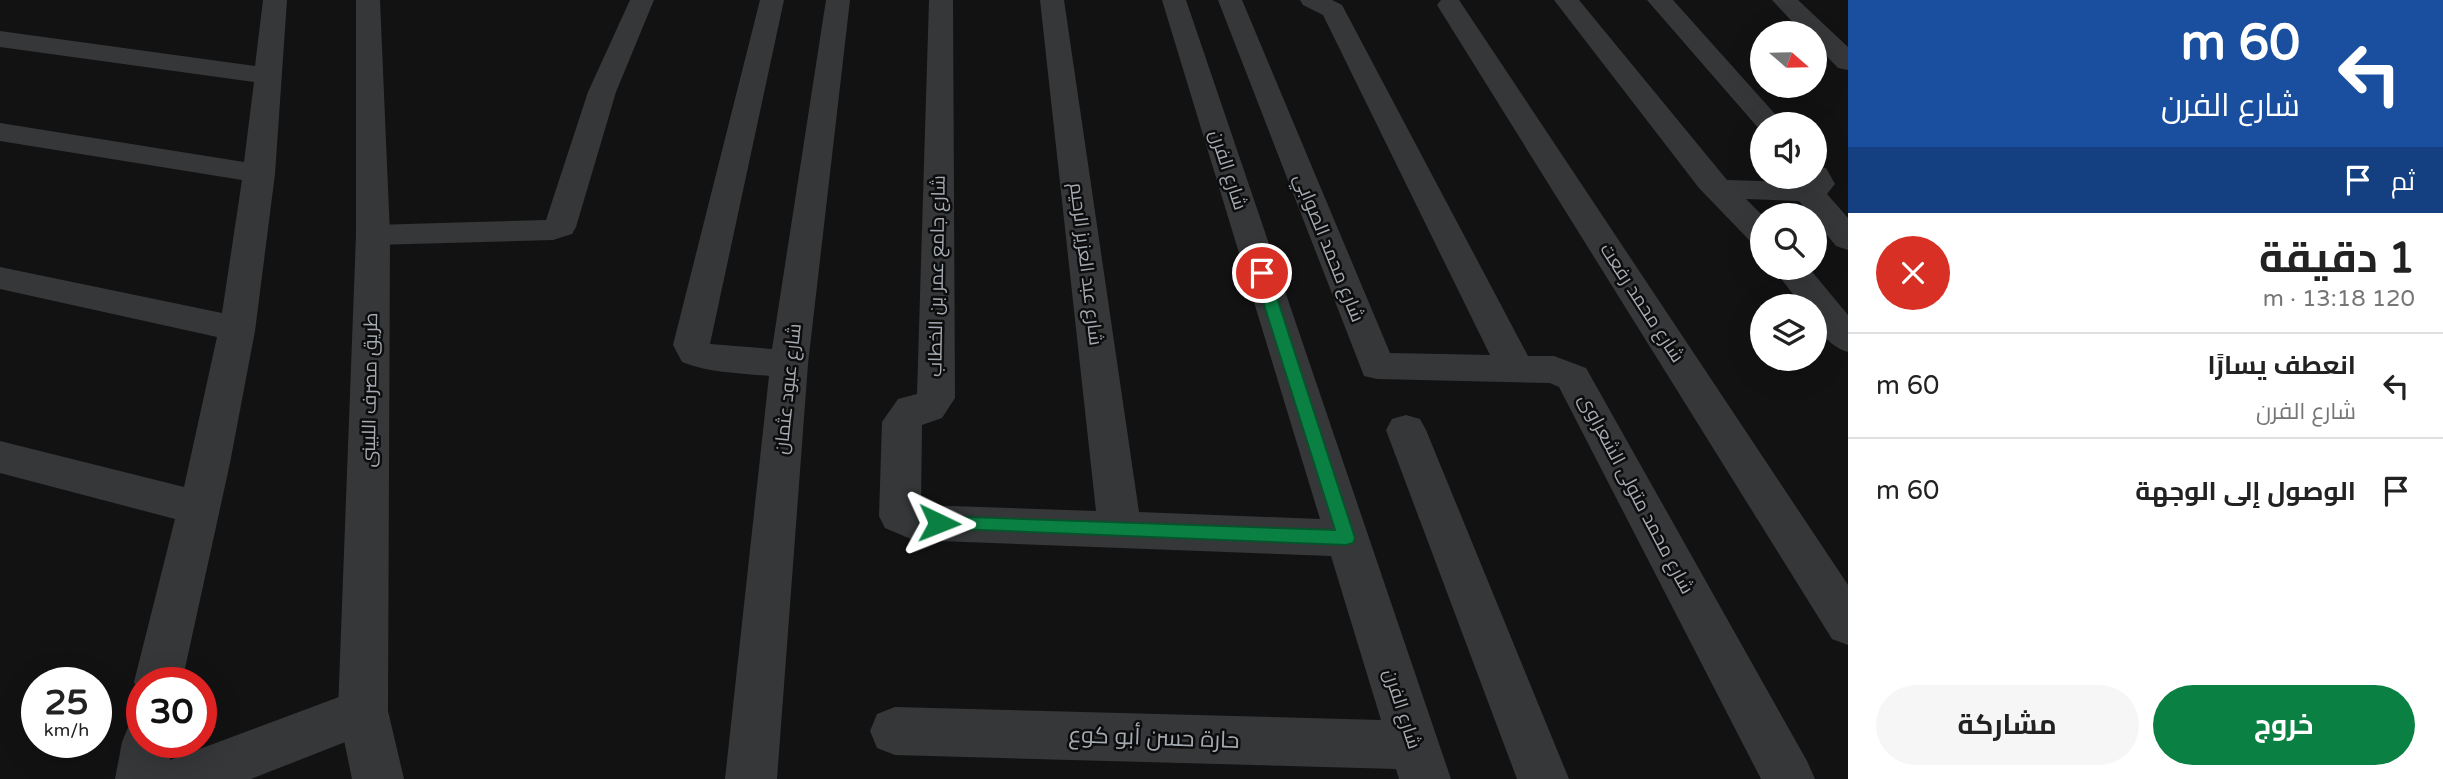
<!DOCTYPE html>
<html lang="ar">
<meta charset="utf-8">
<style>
:root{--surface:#fff;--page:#f6f6f6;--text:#222;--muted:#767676;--line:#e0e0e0;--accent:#0b8043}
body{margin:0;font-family:"Varela Round",Cairo,sans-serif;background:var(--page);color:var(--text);direction:rtl;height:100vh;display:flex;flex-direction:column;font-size:26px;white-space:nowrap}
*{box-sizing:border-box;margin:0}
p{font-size:23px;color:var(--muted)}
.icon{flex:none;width:38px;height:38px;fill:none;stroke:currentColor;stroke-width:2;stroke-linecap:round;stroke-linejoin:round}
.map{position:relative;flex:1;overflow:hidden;direction:ltr}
.details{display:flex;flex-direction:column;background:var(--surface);width:595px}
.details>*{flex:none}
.guide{background:#1a4fa0;color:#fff;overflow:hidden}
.needle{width:46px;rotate:110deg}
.controls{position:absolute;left:1750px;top:21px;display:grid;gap:14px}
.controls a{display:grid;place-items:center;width:77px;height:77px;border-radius:50%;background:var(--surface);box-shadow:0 7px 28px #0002;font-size:35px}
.speed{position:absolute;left:21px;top:667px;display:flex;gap:14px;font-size:35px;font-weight:700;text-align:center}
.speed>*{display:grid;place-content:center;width:91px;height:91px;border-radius:50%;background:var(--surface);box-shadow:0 7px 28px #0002;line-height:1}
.speed small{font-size:18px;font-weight:400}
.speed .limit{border:10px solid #d22;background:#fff;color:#111}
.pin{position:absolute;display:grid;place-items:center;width:60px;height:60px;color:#fff;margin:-30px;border:4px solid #fff;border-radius:50%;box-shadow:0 2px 7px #0007}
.me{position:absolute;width:77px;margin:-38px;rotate:92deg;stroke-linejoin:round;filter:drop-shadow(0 0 5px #0008)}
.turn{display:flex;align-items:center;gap:24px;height:147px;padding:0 28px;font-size:32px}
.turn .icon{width:91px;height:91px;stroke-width:2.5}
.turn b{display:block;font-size:49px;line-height:60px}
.then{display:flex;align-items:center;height:66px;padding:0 28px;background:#0003;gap:14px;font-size:26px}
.round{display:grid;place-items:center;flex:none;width:74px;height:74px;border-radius:37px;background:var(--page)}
.overview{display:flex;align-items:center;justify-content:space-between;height:119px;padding:0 28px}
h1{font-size:42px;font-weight:700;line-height:52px}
.primary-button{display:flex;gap:14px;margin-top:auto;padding:14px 28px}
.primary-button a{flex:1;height:80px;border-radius:42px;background:var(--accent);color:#fff;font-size:28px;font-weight:700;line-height:80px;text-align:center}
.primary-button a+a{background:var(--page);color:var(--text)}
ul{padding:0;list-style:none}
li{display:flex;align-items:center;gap:21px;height:105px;padding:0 28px;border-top:2px solid var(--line)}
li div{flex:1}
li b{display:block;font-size:26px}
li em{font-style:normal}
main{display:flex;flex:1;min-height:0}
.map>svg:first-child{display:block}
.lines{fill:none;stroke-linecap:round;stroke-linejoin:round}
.minor{fill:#353739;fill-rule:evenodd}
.tertiary{fill:#353739;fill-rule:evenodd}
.route{fill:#0b8043;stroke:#07532c;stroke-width:2}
.labels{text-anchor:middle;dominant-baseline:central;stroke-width:5;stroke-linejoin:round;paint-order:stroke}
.street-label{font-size:19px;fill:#a5abb2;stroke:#0d0d0e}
.near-street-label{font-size:23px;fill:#a5abb2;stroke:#0d0d0e}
</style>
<main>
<section class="details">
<div class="guide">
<div class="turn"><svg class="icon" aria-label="left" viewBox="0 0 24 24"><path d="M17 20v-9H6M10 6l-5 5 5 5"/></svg><div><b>60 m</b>شارع الفرن</div></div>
<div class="then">ثم<svg class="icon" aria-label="arrive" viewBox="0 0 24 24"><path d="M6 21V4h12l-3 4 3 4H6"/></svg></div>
</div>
<div class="overview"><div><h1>1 دقيقة</h1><p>120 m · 13:18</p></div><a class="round" style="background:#d93025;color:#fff"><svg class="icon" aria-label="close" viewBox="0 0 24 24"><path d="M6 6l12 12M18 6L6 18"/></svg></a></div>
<ul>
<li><svg class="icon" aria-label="left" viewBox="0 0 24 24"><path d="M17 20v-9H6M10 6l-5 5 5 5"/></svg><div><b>انعطف يسارًا</b><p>شارع الفرن</p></div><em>60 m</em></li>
<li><svg class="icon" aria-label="arrive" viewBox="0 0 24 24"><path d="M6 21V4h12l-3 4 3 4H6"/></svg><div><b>الوصول إلى الوجهة</b></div><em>60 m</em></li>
</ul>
<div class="primary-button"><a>خروج</a><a>مشاركة</a></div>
</section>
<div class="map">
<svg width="1848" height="779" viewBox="0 0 1848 779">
<rect width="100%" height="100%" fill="#121213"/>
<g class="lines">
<g class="minor">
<path d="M263,0H287L275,174L255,331L230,463L182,682H142V698L134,682L175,519L0,473V441L184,487L217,337L0,289V267L222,313L242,180L0,141V123L244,162L254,82L0,47V31L255,66Z"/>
<path d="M630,0H654L616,92L576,227L572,234L553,240L373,245L361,242L356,235L361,228L373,225L546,220L588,92Z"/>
<path d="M760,0H784L710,344L772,349L826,0H850L808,364L777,779H725L769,376C739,373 710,373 682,362L673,345Z"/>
<path d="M929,0H953L955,398L942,418L922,425L921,505L1096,511L1040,0H1064L1139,512L1320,519L1162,0H1186L1451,779H1399L1396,769L895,755L877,748L870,731L877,714L895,707L1381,720L1331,556L913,540L885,528L879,516L882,422L898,399L917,394Z"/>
<path d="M1218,0H1242L1390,353L1490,355L1323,15L1303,5L1300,0H1332L1342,5L1528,356H1554L1586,368L1807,761L1815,779H1761L1559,387L1550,383L1377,379L1364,376Z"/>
<path d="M1441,0H1459L1848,585V645L1832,639L1437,5Z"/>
<path d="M1554,0H1579L1727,180L1803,182L1800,177H1815V166L1826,168L1835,184L1827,194L1848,218V250L1836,246L1815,220V215H1811L1799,201L1746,199L1762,215V244L1750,241L1699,188Z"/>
<path d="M1647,0H1673L1784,124H1762V131L1760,130Z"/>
<path d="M1772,0H1798L1848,47V70L1838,68L1815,44V33H1803Z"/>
<path d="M1773,268H1809L1848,315V352C1827,346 1815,327 1815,306H1802Z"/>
<path d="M1406,415L1420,419L1426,430L1569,779H1517L1386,430L1392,419Z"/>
<path d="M363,688L381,694L388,711L381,728L251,779H115L122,742L129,725L142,720V742H172L170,760Z"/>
</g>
<path class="tertiary" d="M356,0H380L390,235L388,711L404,779H352L338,711L356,235Z"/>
</g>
<path class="route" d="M1262,269L1269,273L1355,538L1353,543L1346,545L932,528L930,523L932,518L939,516L1335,530L1254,273Z"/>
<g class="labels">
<g class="street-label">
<text transform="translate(1228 170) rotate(72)">شارع الفرن</text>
<text transform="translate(1329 248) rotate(68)">شارع محمد الصوابي</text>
<text transform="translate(1086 264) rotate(83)">شارع عبد العزيز الرحيم</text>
<text transform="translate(937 276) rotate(-89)">شارع جامع عمر بن الخطاب</text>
<text transform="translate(1642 303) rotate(57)">شارع محمد رفعت</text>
<text transform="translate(788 389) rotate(-84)">شارع عبود عثمان</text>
<text transform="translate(370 390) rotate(-89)">طريق مصرف اللبينى</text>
<text transform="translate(1636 494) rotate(62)">شارع محمد متولى الشعراوى</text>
<text transform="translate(1402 709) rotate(72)">شارع الفرن</text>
</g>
<g class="near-street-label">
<text transform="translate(1154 738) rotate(2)">حارة حسن أبو كوع</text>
</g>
</g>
</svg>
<div class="controls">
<a><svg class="needle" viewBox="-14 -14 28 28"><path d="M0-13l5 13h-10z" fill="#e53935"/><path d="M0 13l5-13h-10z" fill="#767676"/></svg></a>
<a><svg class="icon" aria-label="sound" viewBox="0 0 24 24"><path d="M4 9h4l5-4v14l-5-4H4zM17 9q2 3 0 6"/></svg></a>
<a><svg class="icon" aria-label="search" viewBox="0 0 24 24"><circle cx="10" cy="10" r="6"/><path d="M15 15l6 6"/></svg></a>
<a><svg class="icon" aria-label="layers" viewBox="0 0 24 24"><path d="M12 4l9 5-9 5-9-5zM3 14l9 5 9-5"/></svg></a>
</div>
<div class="speed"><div>25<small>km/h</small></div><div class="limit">30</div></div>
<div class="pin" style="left:1262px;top:273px;background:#d93025"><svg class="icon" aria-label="arrive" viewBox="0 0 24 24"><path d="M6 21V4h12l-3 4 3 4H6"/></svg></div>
<svg class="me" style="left:939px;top:523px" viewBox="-20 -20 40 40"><path d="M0-17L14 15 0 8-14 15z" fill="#0b8043" stroke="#fff" stroke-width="4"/></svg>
</div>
</main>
